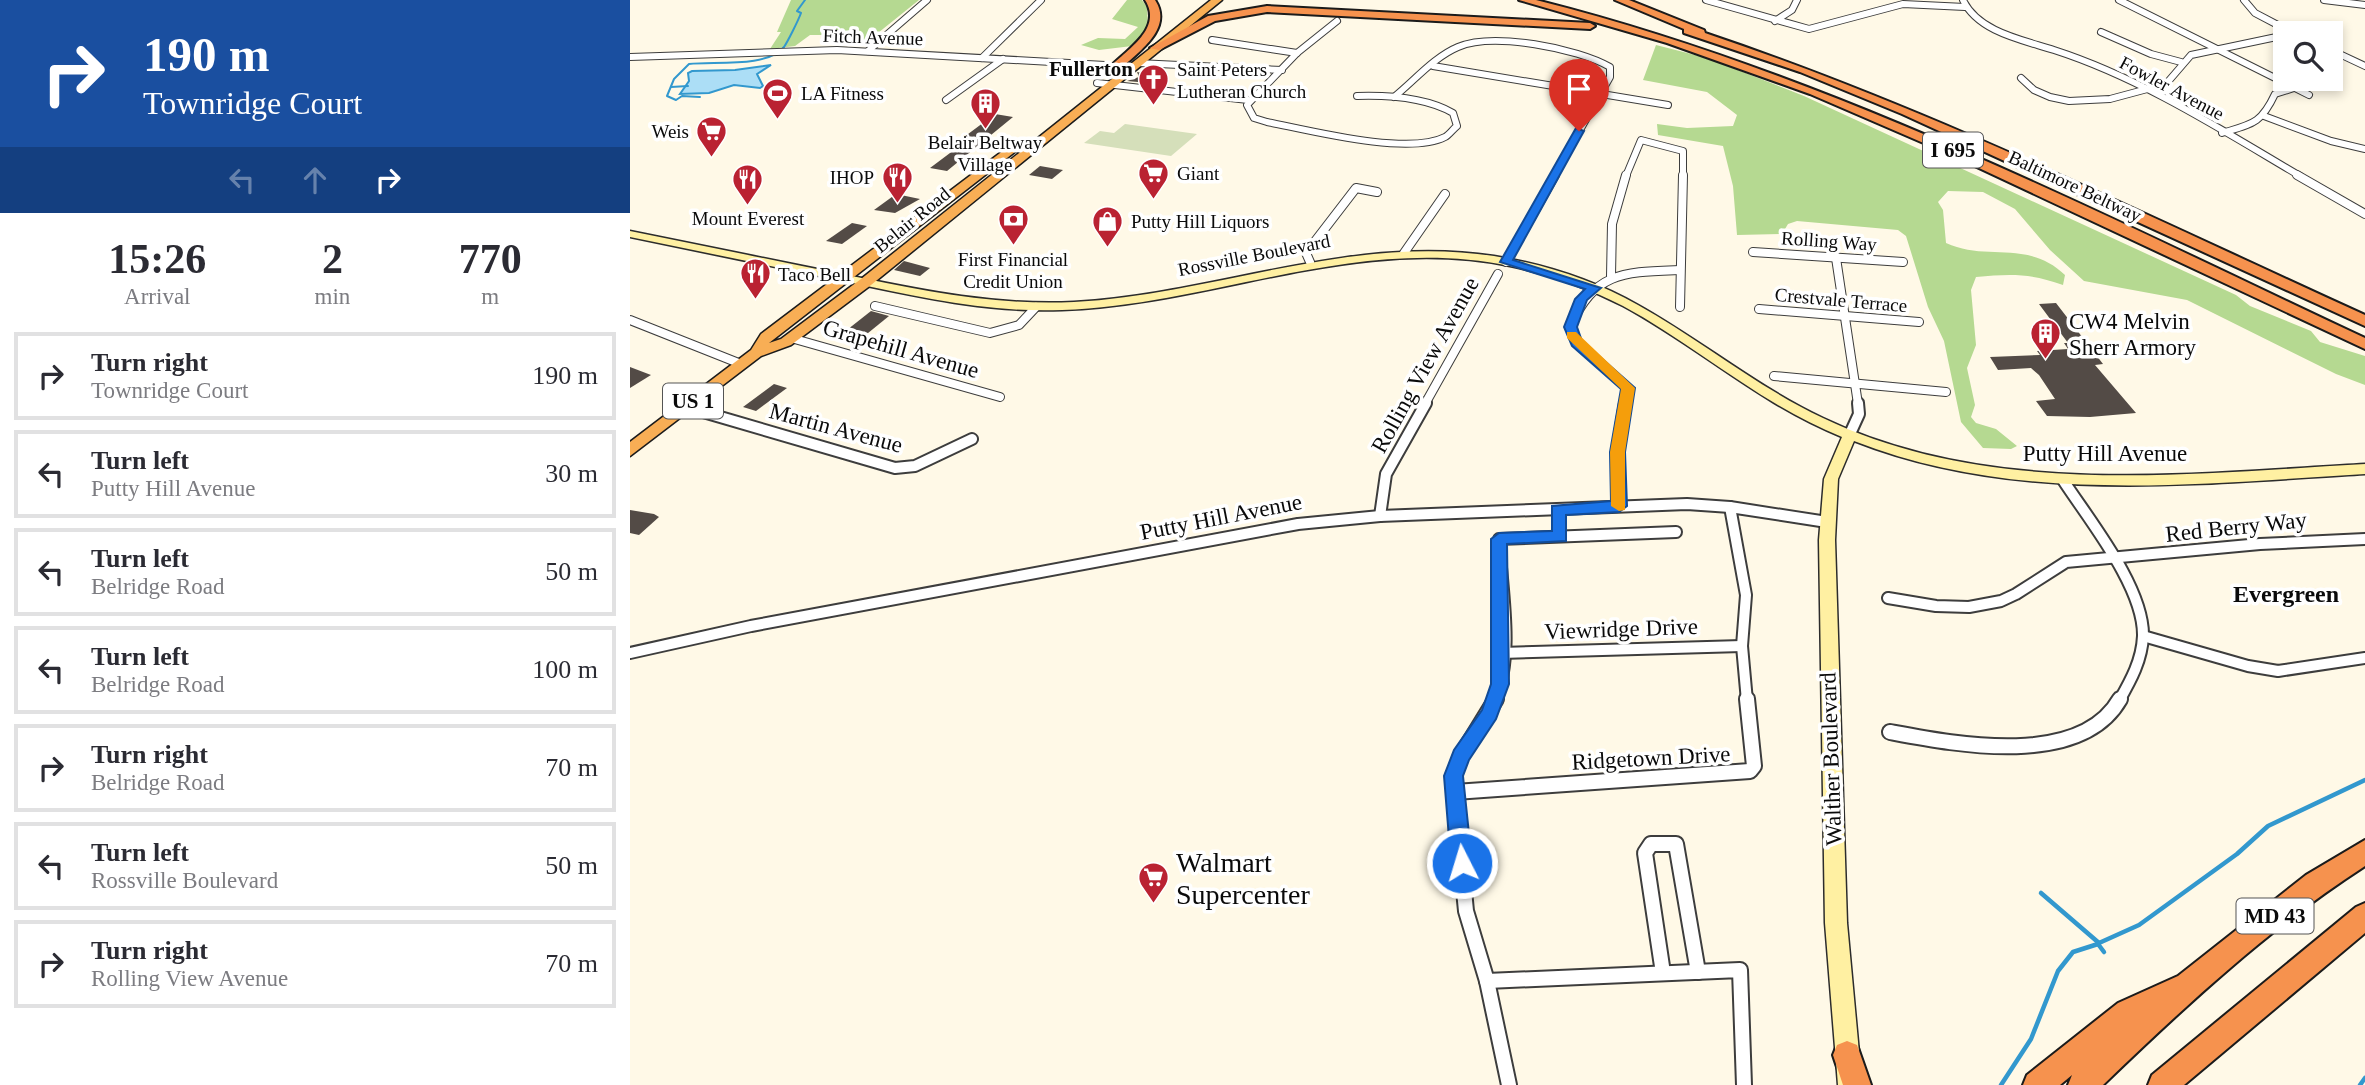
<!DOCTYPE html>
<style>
:root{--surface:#fff;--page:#f7f7f7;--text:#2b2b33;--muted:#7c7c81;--line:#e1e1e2}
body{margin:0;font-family:"Times New Roman",serif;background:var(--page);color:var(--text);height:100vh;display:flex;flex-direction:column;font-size:26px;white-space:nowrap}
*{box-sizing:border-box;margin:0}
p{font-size:23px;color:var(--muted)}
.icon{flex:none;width:38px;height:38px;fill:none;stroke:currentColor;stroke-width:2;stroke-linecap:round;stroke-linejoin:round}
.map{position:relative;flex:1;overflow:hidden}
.details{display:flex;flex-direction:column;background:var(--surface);width:630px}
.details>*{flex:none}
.guide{background:#1a4fa0;color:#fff;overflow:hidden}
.buttons{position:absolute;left:1643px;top:21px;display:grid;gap:14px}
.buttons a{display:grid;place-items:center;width:70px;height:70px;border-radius:0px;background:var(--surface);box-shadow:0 4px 10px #0003;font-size:35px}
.pin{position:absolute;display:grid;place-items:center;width:60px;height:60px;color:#fff;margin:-72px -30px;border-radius:50% 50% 50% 0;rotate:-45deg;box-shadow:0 0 7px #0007}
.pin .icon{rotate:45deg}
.me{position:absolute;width:77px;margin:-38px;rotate:355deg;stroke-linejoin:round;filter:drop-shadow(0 0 5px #0008)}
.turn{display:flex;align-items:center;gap:24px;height:147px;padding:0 28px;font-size:32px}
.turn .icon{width:91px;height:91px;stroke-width:2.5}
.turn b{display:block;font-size:49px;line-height:60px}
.lanes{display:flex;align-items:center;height:66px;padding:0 28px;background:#0003;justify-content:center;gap:35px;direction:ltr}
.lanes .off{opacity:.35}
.eta{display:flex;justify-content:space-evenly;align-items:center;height:119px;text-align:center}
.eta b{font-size:42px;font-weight:600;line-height:49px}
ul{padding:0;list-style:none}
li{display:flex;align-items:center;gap:21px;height:88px;margin:0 14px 10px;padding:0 14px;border:4px solid var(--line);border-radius:0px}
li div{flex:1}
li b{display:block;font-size:26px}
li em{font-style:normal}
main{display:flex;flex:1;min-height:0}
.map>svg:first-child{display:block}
.forest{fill:#b5d991}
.cemetery{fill:#d5dfba}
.water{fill:#acdef6;stroke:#3298ce;stroke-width:2}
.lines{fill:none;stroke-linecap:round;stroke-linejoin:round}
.stream-far1{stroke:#3298ce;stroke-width:2}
.stream{stroke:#3298ce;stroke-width:4.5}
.building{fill:#534b46}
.minor-far3-casing{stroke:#3d3d3d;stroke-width:8}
.minor-far2-casing{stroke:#3d3d3d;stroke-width:10}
.minor-far1-casing{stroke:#3d3d3d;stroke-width:14}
.minor-casing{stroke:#3d3d3d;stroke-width:18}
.secondary-casing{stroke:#2c2c2c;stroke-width:3}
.trunk-casing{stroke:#1b1b1b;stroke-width:3}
.motorway-casing{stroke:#1b1b1b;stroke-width:4}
.minor-far3{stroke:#fff;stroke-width:6}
.minor-far2{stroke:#fff;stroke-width:8}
.minor-far1{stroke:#fff;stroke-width:10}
.minor{stroke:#fff;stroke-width:14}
.secondary{fill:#fff0a2;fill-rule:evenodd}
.trunk{fill:#f8ae55;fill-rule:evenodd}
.motorway{fill:#f6924e;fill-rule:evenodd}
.route{fill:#1a73e8;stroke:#114b97;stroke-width:2}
.slow{fill:#f59e0b}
.labels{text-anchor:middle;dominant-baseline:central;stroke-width:7;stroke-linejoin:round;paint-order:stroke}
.far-street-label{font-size:19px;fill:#0a0a0a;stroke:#fff}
.far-poi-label{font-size:19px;fill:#0a0a0a;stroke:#fff;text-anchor:start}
.far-neighbourhood-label{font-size:21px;font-weight:bold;fill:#0a0a0a;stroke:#fff}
.shield{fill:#fff;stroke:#545454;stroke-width:2}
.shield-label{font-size:21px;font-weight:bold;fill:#0a0a0a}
.poi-label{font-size:23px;fill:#0a0a0a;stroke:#fff;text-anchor:start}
.street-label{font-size:23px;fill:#0a0a0a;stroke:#fff}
.neighbourhood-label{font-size:24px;font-weight:bold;fill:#0a0a0a;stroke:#fff}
.near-poi-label{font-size:28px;fill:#0a0a0a;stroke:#fff;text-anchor:start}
</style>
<main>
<section class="details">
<div class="guide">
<div class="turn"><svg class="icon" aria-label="right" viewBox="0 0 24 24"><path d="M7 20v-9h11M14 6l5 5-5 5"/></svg><div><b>190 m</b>Townridge Court</div></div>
<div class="lanes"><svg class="icon off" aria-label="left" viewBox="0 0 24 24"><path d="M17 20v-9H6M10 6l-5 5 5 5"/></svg><svg class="icon off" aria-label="ahead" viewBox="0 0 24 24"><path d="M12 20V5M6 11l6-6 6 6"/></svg><svg class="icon" aria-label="right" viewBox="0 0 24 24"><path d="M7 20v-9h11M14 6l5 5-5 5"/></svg></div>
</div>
<div class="eta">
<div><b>15:26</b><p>Arrival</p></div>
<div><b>2</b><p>min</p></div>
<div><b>770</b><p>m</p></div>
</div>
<ul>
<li><svg class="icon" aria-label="right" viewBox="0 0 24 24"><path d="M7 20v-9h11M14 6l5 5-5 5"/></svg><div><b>Turn right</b><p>Townridge Court</p></div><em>190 m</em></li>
<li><svg class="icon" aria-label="left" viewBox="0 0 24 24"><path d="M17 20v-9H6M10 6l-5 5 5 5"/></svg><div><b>Turn left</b><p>Putty Hill Avenue</p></div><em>30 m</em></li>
<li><svg class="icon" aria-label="left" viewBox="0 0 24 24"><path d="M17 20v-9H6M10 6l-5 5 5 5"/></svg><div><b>Turn left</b><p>Belridge Road</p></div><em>50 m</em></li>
<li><svg class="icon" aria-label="left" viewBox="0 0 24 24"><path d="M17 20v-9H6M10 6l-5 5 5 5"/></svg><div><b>Turn left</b><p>Belridge Road</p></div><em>100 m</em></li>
<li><svg class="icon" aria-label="right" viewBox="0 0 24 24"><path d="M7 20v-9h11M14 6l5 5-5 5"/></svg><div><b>Turn right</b><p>Belridge Road</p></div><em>70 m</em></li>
<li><svg class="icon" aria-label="left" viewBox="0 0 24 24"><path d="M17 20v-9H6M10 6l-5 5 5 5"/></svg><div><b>Turn left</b><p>Rossville Boulevard</p></div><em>50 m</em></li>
<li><svg class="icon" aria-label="right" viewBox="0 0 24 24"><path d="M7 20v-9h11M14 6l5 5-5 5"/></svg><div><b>Turn right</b><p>Rolling View Avenue</p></div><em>70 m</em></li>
</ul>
</section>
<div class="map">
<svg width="1735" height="1085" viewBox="0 0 1735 1085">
<rect width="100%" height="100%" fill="#fff9e7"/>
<g class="forest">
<path d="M161,0H289L233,45H217L219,40L205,35H180L165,46L140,49L151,32H147Z"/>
<path d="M497,0H512L517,7L518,28L502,46L469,50L451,45L468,38L495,39L508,27L482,19Z"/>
<path d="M1026,45L1077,58L1174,96L1606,295L1620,306L1681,331L1690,342L1735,356V385L1706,374L1557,300L1454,281L1420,250L1385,209L1353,192L1318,191L1308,202L1313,210L1316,243C1357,262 1398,239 1435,275L1433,285C1400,273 1380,274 1346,277L1341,290L1346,345L1337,368L1345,405L1341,417L1346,423L1366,429L1387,446L1381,449L1353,448L1331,422L1314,341L1298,307L1276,236L1268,230L1167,221L1158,224L1152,234L1107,235L1103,186L1093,146L1028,135L1027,124L1057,128L1103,126L1107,115L1077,92L1013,80Z"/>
</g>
<path class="cemetery" d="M495,124L567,134L541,156L454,143L470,131L484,133Z"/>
<path class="water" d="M141,65L127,74L133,86L130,88L104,85L79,93L50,94L59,81L58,73L62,71L105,70Z"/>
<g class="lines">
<g class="stream-far1">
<path d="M41,87L58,86"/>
<path d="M70,97L52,96L46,100L37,96L44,79L59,64C84,61 137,68 154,47C158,41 168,21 171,13L167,11L175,0"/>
</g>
<g class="stream">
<path d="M1411,893L1469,943"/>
<path d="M1469,943L1509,925L1607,854L1638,826L1735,780"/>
<path d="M1468,944L1474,952"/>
<path d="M1371,1085L1401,1039L1428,971L1443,952L1468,944"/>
<path d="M1730,1085L1735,1078"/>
</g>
</g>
<g class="building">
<path d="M535,70L519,83L497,81L509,77L507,72L518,74Z"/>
<path d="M365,114L383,117L317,171L300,168L332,144L326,143Z"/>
<path d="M410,166L433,170L422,179L399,175Z"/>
<path d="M266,194L290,199L265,213L244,210Z"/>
<path d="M222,223L237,226L212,244L196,241Z"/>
<path d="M274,261L300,268L290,276L264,270Z"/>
<path d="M1426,303L1473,364L1465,365L1506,413L1460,417L1417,416L1406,401L1425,399L1409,375L1401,368L1368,370L1360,357L1410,355L1407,351L1438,349L1434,343H1438L1409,304Z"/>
<path d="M241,311L259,316L227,342L208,337Z"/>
<path d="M0,367L21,375L0,388Z"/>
<path d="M144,384L157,388L126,411L113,407Z"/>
<path d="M0,510L24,514L29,517L9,535L0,533Z"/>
</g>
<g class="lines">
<defs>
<g id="minor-far3">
<path d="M1076,0L1179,29L1273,4L1335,7"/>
<path d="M1333,0C1348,32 1393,40 1424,50C1511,78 1592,130 1670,176"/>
<path d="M1489,0L1679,95"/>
<path d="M1614,0L1625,13L1663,33"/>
<path d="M1694,0L1735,5"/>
<path d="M707,21L667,53L617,105L624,118L637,122C678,130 778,156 815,137C819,135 823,129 827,126L823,113C795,97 759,95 727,96"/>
<path d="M1145,21L1162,10L1167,0"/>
<path d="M1471,32L1521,54L1551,62"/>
<path d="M582,40L667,53"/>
<path d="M1701,50L1735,66"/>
<path d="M238,51L297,0"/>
<path d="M0,57L207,50L475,65L484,69"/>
<path d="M352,58L411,0"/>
<path d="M508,63L652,70"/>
<path d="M803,66L1038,105"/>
<path d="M1391,78L1404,90L1420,97L1439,101L1480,99L1536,84L1561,55L1656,35"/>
<path d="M467,83L618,100"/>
<path d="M764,97C784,81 804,57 828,47C863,32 947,48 980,67V77L924,176"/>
<path d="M316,100L373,59"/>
<path d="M1634,116L1701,141L1735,149"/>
<path d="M1592,133C1622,124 1631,124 1645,94L1664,88"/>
<path d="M996,176L1011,140L1053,151V176"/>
</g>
<g id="minor-far2">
<path d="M1667,175L1735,214"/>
<path d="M1123,252L1273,262"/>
<path d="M774,253L815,194"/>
<path d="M1206,258L1228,404"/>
<path d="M680,262L676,253L726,188L747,192"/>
<path d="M876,262L925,175"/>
<path d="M981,276L982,224L996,175"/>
<path d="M245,306L360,333L389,325L406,307"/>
<path d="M1050,307L1053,175"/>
<path d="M1129,309L1289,322"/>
<path d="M0,320L111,364"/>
<path d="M161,338L370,397"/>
<path d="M1144,376L1316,392"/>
<path d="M795,404L868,274"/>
<path d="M995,404L998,388L946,343L940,327C965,271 994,272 1050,270"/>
</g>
<g id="minor-far1">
<path d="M56,407L265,468L285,466L342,439"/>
<path d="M1219,436L1229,414L1228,403"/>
<path d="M1433,480C1459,520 1514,587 1513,636C1512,660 1501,680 1489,701"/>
<path d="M989,506L987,452L995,403"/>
<path d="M1100,507L1116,595L1112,646L1117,701"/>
<path d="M927,510L931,536"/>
<path d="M750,516L756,474L796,403"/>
<path d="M1258,598L1306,606L1339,607L1371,601L1386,594L1436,562L1630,544L1735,539"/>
<path d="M1513,636L1618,666L1648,671L1735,658"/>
<path d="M0,653L121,626L668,524L750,516L1057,504L1100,507L1197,522"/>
<path d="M871,653L1112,646"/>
<path d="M865,701C885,653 871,589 869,539L1046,532"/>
</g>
<g id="minor">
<path d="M866,699L831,756L823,777L836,911L857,981L1110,970L1114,1085"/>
<path d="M1260,732C1324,744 1450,769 1490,699"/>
<path d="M825,792L1120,771L1124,766L1117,699"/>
<path d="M1033,973L1015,853L1021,844H1046L1068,972"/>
<path d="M857,981L879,1085"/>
</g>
<path id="secondary" d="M0,231C71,245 141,260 212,274C290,290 364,306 444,302C586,294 720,234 864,256C913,264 964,280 1008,305C1071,340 1127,387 1193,418C1360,498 1556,474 1735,464V474C1565,484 1386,505 1224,441L1208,479L1205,540L1217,923L1232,1085H1208L1195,923L1189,540L1194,479L1212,437C1131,405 1069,347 993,306C958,288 919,274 880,266C727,234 583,305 432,310C359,313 290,297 218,282C146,267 73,252 0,237Z"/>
<path id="trunk" d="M581,0H592L241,285L161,345L131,356L0,456V442L121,350L131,334L378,147H386V151L139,343L151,339L231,279Z"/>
<g id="motorway">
<path d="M515,0H525C544,29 508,52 488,71H480V67C499,48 533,28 515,0Z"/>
<path d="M889,0H906C1197,73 1464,211 1735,338V349L1319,154L1180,94L1037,43Z"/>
<path d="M985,0H999L1074,30L1075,33C1302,109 1517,216 1735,315V326L1272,114L1170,72L1054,33V29Z"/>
<path d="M637,6L960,23L965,26L960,29L637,12L585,21L529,50L520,48L578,16Z"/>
<path d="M1735,840V866C1639,928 1555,1006 1473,1085H1438L1442,1075L1430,1085H1393L1397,1075L1488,1003L1548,976L1676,875Z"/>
<path d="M1735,903V933L1554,1085H1518L1522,1075L1726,907Z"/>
<path d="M1217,1041L1227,1045L1241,1085H1213L1203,1055L1207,1045Z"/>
</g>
</defs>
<use href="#minor-far3" class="minor-far3-casing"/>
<use href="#minor-far2" class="minor-far2-casing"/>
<use href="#minor-far1" class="minor-far1-casing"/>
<use href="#minor" class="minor-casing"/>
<use href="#secondary" class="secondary-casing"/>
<use href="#trunk" class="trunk-casing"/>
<use href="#motorway" class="motorway-casing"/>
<use href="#minor-far3" class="minor-far3"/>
<use href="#minor-far2" class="minor-far2"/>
<use href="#minor-far1" class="minor-far1"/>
<use href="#minor" class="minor"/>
<use href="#secondary" class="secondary"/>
<use href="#trunk" class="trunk"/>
<use href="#motorway" class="motorway"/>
</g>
<path class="route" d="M946,128L954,131L883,260L971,288L957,300L947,327L952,341L1005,388L995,452L997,506L989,512L936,515V541L877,544L879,684L866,719L839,760L833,776L842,863L839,870L832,873L824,870L821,863L814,776L824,750L852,710L861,684V539L869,533L922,531V506L981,501L980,452L991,389L942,346L934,327L945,299L955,289L870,262Z"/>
<path class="slow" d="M937,332H946L1005,388L995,452V510L989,511L981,506L980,452L991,389L937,338Z"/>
<defs>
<symbol id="church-pin" viewBox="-11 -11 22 30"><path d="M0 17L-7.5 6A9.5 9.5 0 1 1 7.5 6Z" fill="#ba2232" stroke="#fff"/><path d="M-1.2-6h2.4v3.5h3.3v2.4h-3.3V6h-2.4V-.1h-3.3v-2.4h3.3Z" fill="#fff"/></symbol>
<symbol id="stadium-pin" viewBox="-11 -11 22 30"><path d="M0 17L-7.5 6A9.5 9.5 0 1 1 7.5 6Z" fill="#ba2232" stroke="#fff"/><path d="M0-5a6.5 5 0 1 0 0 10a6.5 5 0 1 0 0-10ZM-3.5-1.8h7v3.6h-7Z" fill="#fff"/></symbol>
<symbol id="building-pin" viewBox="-11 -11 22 30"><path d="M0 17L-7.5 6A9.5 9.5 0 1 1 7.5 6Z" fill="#ba2232" stroke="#fff"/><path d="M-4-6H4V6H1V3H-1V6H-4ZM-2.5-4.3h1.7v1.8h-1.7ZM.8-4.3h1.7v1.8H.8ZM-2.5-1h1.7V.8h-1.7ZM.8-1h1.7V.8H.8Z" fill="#fff"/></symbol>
<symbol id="supermarket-pin" viewBox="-11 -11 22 30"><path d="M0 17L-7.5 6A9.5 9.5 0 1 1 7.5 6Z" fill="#ba2232" stroke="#fff"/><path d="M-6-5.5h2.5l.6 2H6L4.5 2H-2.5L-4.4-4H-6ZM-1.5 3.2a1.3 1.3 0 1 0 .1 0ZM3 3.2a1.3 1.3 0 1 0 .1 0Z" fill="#fff"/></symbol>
<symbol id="restaurant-pin" viewBox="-11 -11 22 30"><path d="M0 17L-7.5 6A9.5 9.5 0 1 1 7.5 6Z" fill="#ba2232" stroke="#fff"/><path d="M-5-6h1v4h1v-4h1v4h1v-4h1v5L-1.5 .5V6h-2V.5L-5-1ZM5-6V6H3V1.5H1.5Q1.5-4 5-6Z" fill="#fff"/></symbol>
<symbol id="bank-pin" viewBox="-11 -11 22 30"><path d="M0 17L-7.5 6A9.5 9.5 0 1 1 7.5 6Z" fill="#ba2232" stroke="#fff"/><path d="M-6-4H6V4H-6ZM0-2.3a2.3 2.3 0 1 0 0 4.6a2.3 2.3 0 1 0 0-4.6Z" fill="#fff"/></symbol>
<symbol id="shop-pin" viewBox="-11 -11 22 30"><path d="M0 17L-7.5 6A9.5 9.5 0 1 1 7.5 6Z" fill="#ba2232" stroke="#fff"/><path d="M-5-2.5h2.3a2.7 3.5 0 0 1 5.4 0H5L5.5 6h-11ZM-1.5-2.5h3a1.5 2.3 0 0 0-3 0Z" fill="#fff"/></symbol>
</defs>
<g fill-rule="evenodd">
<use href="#church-pin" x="506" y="62" width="35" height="47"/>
<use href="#stadium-pin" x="130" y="76" width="35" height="47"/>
<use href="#building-pin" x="338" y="86" width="35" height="47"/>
<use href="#supermarket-pin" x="64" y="114" width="35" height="47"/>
<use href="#supermarket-pin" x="506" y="156" width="35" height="47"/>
<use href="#restaurant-pin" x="250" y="160" width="35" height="47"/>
<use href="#restaurant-pin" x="100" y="162" width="35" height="47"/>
<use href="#bank-pin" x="366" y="202" width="35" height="47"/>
<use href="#shop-pin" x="460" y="204" width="35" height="47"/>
<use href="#restaurant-pin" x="108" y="256" width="35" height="47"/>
<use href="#building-pin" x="1398" y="316" width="35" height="47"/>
<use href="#supermarket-pin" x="506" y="860" width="35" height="47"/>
</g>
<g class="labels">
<g class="far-street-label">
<text transform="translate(243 37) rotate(2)">Fitch Avenue</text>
<text transform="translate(1542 88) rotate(28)">Fowler Avenue</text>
<text transform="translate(1445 186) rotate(25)">Baltimore Beltway</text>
<text transform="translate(282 220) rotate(-39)">Belair Road</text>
<text transform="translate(1199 241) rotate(4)">Rolling Way</text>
<text transform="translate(624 255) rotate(-11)">Rossville Boulevard</text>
<text transform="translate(1211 300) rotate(5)">Crestvale Terrace</text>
</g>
<g class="far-poi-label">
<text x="547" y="69">Saint Peters<tspan x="547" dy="22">Lutheran Church</tspan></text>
<text x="171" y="93">LA Fitness</text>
<text x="59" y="131" text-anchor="end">Weis</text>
<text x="355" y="142" text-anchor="middle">Belair Beltway<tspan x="355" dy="22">Village</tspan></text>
<text x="547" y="173">Giant</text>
<text x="244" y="177" text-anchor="end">IHOP</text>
<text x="118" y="218" text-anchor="middle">Mount Everest</text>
<text x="501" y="221">Putty Hill Liquors</text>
<text x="383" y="259" text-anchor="middle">First Financial<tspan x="383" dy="22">Credit Union</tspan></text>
<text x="148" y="274">Taco Bell</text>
</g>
<g class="far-neighbourhood-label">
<text x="461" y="69">Fullerton</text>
</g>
<g class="shield">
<rect x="1293" y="132.5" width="60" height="35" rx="5"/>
<rect x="33" y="383.5" width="60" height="35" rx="5"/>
<rect x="1606.5" y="898.5" width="77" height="35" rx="5"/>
</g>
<g class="shield-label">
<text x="1323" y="150">I 695</text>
<text x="63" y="401">US 1</text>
<text x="1645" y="916">MD 43</text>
</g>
<g class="poi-label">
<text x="1439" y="321">CW4 Melvin<tspan x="1439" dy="26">Sherr Armory</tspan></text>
</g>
<g class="street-label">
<text transform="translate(271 349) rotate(16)">Grapehill Avenue</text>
<text transform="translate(795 365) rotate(-61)">Rolling View Avenue</text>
<text transform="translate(206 428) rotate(15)">Martin Avenue</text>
<text x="1475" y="453">Putty Hill Avenue</text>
<text transform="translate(591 517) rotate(-11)">Putty Hill Avenue</text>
<text transform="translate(1606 527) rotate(-6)">Red Berry Way</text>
<text transform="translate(991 629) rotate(-2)">Viewridge Drive</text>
<text transform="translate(1021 758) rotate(-3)">Ridgetown Drive</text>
<text transform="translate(1201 759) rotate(-92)">Walther Boulevard</text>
</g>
<g class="neighbourhood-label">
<text x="1656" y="594">Evergreen</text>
</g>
<g class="near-poi-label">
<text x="546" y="862">Walmart<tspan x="546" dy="32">Supercenter</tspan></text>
</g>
</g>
</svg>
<div class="buttons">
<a><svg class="icon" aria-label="search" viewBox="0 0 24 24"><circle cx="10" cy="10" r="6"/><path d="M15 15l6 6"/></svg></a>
</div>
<div class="pin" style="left:949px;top:131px;background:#d93025"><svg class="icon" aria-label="arrive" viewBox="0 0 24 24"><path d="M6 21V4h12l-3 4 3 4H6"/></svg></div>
<svg class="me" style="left:832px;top:863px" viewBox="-20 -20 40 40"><circle r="17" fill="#1a73e8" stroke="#fff" stroke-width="3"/><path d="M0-11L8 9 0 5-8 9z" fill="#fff"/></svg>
</div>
</main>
